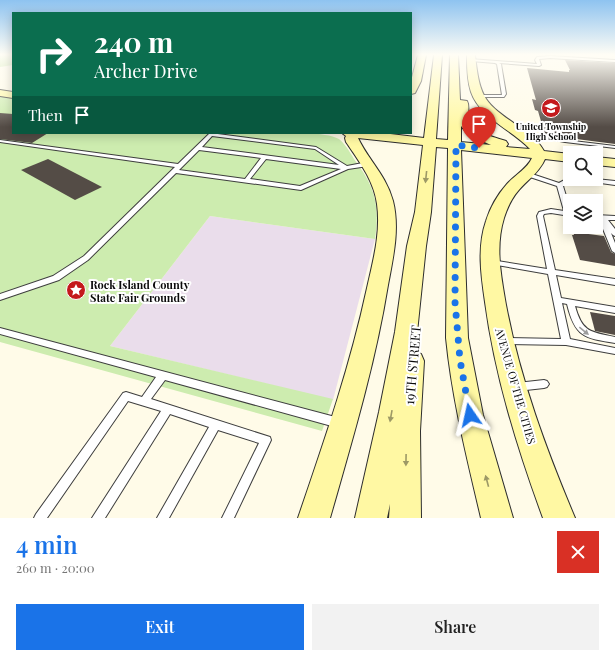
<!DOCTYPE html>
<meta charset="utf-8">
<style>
:root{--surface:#fff;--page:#f2f2f2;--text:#222;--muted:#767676;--accent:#1a73e8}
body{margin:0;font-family:"Playfair Display",serif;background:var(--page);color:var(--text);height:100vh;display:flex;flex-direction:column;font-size:15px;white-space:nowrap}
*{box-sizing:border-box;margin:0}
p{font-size:13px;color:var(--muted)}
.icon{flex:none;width:22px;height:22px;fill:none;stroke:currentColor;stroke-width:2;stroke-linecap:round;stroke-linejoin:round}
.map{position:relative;height:518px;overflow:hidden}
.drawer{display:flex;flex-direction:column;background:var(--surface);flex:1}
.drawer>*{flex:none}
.banner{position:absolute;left:12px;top:12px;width:400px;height:122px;border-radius:0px;box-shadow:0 2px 10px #0003;background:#0b6e4f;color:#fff;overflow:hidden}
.buttons{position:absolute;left:563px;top:146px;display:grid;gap:8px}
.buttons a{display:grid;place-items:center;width:40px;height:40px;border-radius:0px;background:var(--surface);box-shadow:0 2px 10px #0003;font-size:20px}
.pin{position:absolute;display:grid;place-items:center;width:34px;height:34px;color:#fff;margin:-41px -17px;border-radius:50% 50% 50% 0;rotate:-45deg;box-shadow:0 0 4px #0007}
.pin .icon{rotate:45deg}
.me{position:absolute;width:44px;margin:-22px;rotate:349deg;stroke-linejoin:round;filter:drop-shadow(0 0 3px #0008)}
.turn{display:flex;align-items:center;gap:14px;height:84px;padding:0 16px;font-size:18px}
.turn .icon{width:52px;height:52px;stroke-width:2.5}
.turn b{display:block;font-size:28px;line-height:34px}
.then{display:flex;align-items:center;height:38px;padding:0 16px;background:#0003;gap:8px;font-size:15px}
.round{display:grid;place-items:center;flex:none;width:42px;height:42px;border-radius:0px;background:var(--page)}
.head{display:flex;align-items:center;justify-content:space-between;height:68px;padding:0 16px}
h1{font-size:24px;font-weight:600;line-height:30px;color:var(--accent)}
.cta{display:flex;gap:8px;margin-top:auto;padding:8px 16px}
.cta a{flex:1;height:46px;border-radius:0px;background:var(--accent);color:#fff;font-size:16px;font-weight:600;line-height:46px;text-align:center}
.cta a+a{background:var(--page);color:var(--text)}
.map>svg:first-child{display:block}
.industrial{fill:#eaddeb}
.green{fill:#cdecaf}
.forest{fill:#afde8d}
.building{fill:#544c46}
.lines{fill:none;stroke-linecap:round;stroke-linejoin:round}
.lane-casing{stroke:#3e3e3e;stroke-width:2}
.secondary-casing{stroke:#2d2d2d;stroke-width:2}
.lane{fill:#fff;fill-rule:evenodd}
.secondary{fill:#fff8a3;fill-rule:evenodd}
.oneway{fill:#9d9966}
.oneway2{fill:#9d9d9d}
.route{stroke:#1a73e8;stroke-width:7;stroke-dasharray:0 12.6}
.labels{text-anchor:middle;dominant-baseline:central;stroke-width:4;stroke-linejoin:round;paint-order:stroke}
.far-poi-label{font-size:9px;font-weight:bold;fill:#0b0b0b;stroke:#fff}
.poi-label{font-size:11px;font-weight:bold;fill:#0b0b0b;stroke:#fff;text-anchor:start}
.street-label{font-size:11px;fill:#0b0b0b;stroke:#fff}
.near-street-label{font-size:13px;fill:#0b0b0b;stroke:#fff}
</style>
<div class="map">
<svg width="615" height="518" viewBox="0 0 615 518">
<rect width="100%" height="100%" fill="#fffbe8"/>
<path class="industrial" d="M210,216L375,239L333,400L110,346Z"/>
<path class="green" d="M0,96L13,97V133H310C318,134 332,135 339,139C345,144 350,152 354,159C375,187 380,204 375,239L210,216L110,346L333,399L322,431L0,342Z"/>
<path class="forest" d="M0,55H13V65L0,67Z"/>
<g class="building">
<path d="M565,60L615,63V144L545,135L538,111L535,110L532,99L536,100L527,68L569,72V70H570Z"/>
<path d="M0,113L13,114V133H48L32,143L0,139Z"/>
<path d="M48,159L102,187L75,200L21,170Z"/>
<path d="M573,232L604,236L611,252L615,254V266L580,260L572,235H574Z"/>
<path d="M590,312L615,316V335L595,331Z"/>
</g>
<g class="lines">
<defs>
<g id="lane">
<path d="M550,56L615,60V62L550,58L539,59L541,65L539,66L499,63L501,64L506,94L504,97H478L476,96L478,95H502L497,64L495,63L471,61L470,59L537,64L535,60L537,57Z"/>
<path d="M210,133L316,147L347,166L368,162L371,164L368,166L348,169L301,190L176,173L88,260L59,280L0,300V294L53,276L84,256L175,167L0,142V140L178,164ZM212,136L315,149L339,165L202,147ZM199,150L261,158L245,179L179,170ZM266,159L341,169L300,186L250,179Z"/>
<path d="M522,136H544L565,140L615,146V148L565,142L544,138H524L522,137Z"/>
<path d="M526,172L559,183L570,177V179H573L563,186L570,209V216L551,213L544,214L543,216L555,270L615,279V285L556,275L561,298L615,307V313L575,306C582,332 590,332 615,337V343C584,338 575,337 567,304L562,303L570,339L615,348V354L566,345L505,344L502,343L501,341L502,339L505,338L561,339L548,274L491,264L487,262L491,260L547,269L537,216L539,212L551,209L564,211L557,186L524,175V173Z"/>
<path d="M583,179H596L615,181V185L586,181Z"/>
<path d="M596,215L615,216V220H608L615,229V236L613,235L611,233L615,243V253L612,251L601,224V219H596Z"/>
<path d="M0,328L339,418L343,420L344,423L343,426L339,428L165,380L151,399L270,437L271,440L234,518H222L259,443L218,430L169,518H157L209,427L170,414L105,518H92L161,411L128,401L47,518H34L36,514L123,393L126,392L142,397L156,377L0,334Z"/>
<path d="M544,380L547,381L549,384L547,387L544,388L517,391L514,390L512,387L514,384L517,383Z"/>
</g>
<g id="secondary">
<path d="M418,55H426L421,81L415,93L411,94V81Z"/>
<path d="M434,55H442L436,139L448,140L450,55H458L460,100L467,101C470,106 467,113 469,119C473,133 494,137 506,141L508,144L506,147L530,149C512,130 480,118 471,92C467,80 467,67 467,55H475C480,101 485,103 522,129C531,135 539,142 544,151L570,154V162L545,159C539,173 527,180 518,191C511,199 507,209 504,218C495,247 501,276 506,305C520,379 546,449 575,518H543C517,447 495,376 485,302C481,275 477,247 486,221C490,208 498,194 507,184C515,175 527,169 532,158L461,150L468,338L483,415L513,518H481C467,458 452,399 446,338L448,148L436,147L431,212L426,246L415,352L421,354L424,361L420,431L421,518H389L390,504L387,518H355L379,412L395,332L407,246L415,212L423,145L358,138C369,161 386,175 393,201C400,229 393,258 388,285C375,365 352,441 330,518H298C324,442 350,367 367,288C373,261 381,233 377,204C374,181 359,161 346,142L345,138L346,136L342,133H382L424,138ZM461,126L469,135L491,145L461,142Z"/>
<path d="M0,90L13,92V98L0,96Z"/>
<path d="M596,157L615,159V167L596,165Z"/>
</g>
</defs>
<use href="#lane" class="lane-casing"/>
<use href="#secondary" class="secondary-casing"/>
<use href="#lane" class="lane"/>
<use href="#secondary" class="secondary"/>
</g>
<defs><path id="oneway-solid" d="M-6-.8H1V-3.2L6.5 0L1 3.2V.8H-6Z"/></defs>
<g class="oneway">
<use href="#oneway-solid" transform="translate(426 177) rotate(96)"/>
<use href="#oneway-solid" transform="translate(391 416) rotate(100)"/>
<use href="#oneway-solid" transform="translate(406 460) rotate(91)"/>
<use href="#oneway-solid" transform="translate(487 481) rotate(-105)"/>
</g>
<use class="oneway2" href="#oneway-solid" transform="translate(584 331) rotate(39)"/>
<linearGradient id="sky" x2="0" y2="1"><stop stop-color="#8ec3f0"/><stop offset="0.43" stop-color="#fffdf5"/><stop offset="1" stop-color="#fffdf5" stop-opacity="0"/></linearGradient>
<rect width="615" height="127" fill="url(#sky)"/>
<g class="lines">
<path class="route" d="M470,415L460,360L455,302L456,145L479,148"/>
</g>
<defs>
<symbol id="school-disc" viewBox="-11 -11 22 22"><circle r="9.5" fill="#c4191c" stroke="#fff"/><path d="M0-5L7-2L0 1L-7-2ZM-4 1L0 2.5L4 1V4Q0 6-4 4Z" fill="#fff"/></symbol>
<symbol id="sight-disc" viewBox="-11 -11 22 22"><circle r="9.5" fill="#c4191c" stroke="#fff"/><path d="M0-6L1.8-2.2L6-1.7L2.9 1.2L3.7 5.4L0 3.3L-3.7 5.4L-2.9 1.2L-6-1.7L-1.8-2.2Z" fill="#fff"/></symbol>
</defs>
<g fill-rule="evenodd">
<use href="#school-disc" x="540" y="97" width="22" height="22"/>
<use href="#sight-disc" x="65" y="279" width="22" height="22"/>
</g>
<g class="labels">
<g class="far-poi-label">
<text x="551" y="126">United Township<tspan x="551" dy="10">High School</tspan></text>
</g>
<g class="poi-label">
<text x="90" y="284">Rock Island County<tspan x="90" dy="13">State Fair Grounds</tspan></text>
</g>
<g class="street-label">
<text transform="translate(516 386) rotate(74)">AVENUE OF THE CITIES</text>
</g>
<g class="near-street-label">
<text transform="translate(412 365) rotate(-85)">19TH STREET</text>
</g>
</g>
</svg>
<div class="buttons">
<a><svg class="icon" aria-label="search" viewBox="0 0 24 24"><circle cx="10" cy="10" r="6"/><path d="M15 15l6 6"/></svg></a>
<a><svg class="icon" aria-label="layers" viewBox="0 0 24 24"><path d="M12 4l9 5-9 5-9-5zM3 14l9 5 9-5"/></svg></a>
</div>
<div class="pin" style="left:479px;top:148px;background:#d93025"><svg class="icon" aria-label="arrive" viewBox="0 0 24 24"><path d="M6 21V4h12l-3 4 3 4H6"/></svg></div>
<svg class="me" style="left:470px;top:415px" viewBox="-20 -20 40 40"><path d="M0-17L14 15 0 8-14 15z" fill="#1a73e8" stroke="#fff" stroke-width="4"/></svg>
<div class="banner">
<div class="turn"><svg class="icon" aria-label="right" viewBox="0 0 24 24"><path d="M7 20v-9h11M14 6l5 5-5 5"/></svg><div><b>240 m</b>Archer Drive</div></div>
<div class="then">Then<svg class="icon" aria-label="arrive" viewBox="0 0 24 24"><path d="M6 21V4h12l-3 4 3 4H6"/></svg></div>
</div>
</div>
<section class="drawer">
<div class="head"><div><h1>4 min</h1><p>260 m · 20:00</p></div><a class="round" style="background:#d93025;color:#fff"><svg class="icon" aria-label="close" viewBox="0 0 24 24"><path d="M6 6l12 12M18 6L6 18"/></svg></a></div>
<div class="cta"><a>Exit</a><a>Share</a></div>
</section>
